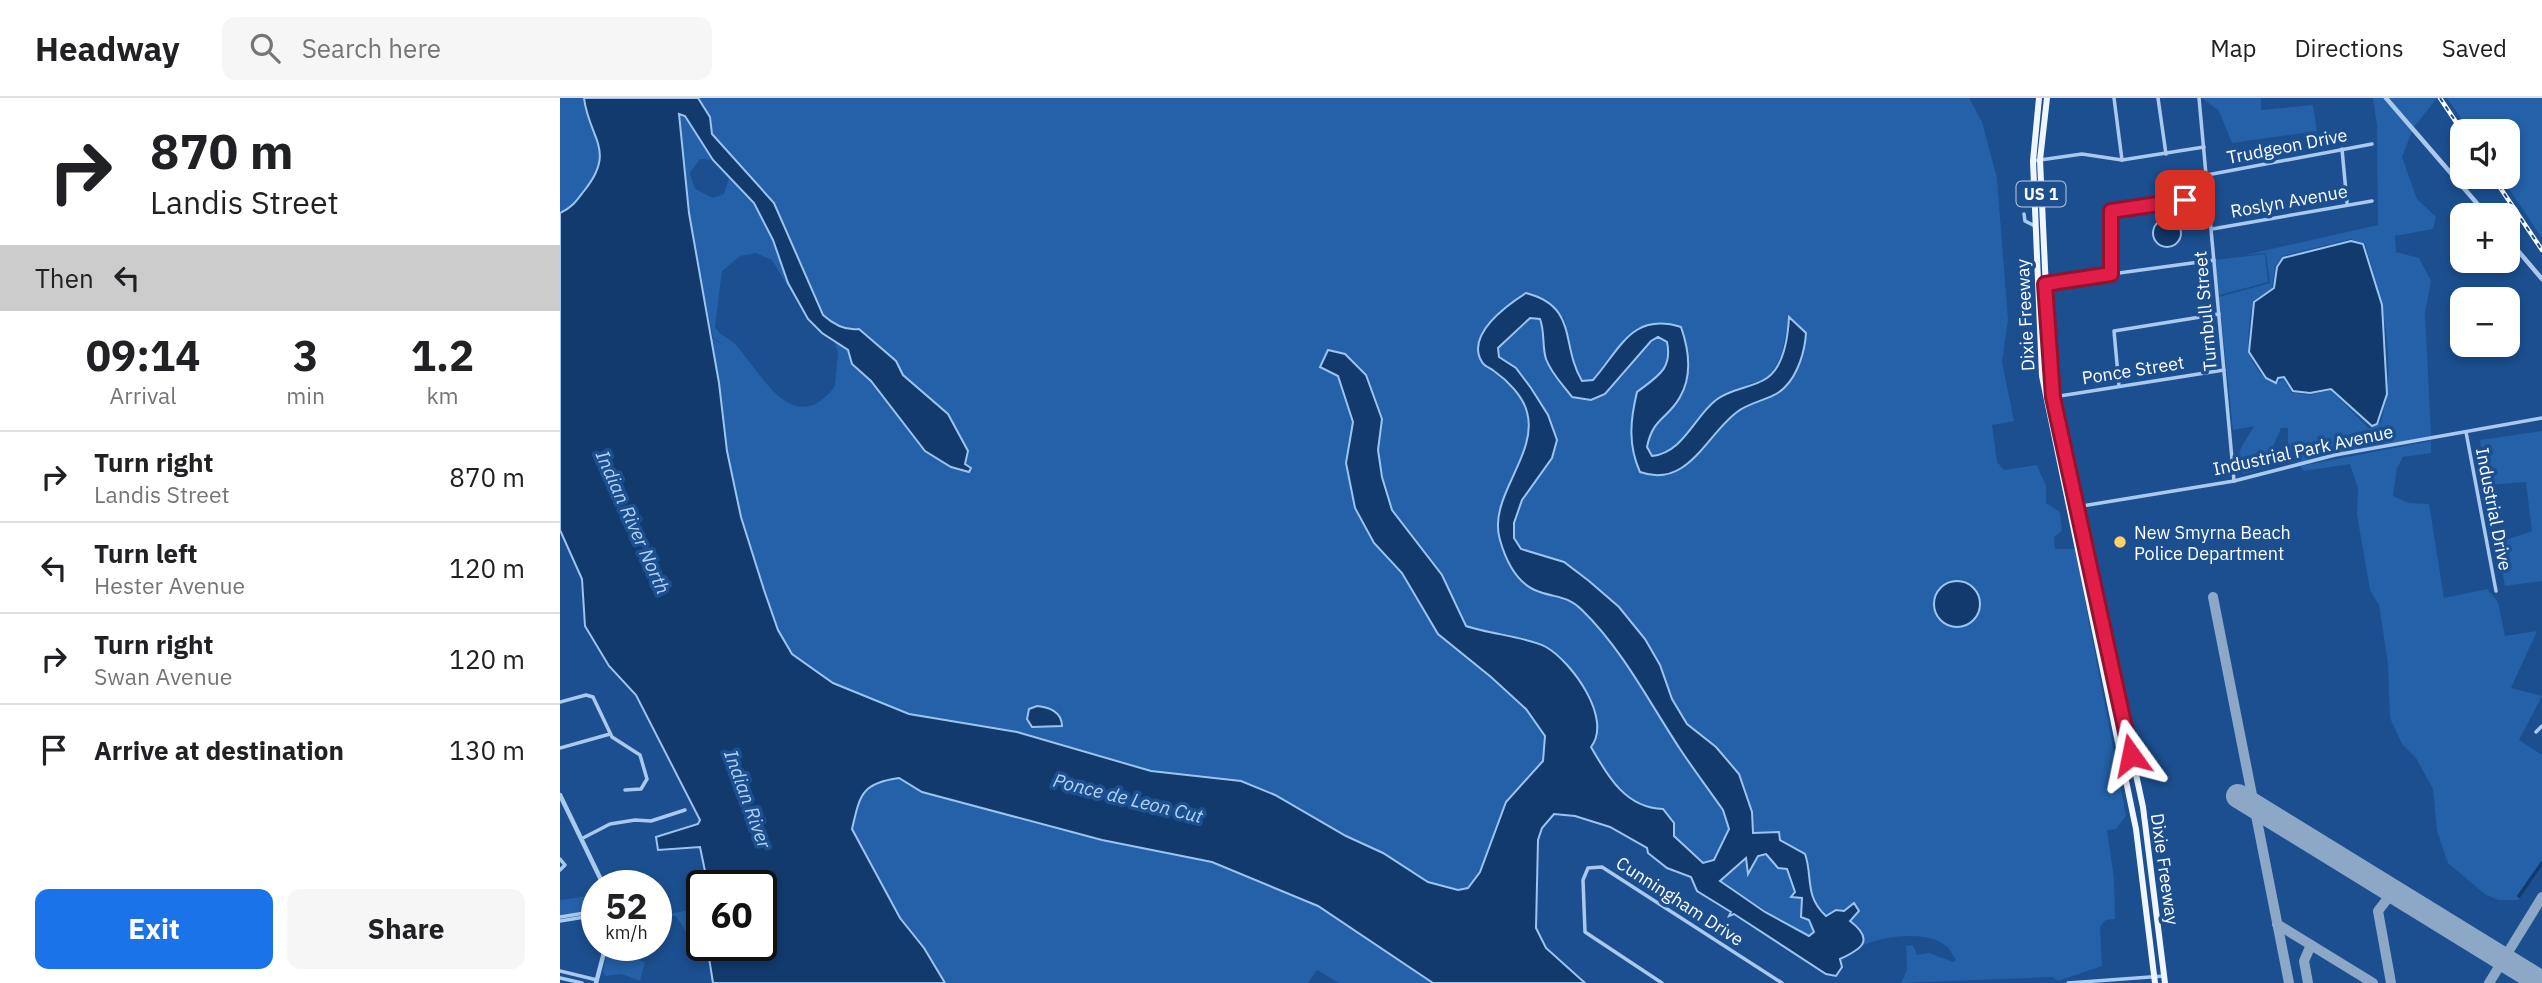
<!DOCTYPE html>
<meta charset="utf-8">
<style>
:root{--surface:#fff;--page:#f6f6f6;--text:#202124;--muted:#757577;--line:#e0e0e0;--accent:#1a73e8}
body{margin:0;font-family:"IBM Plex Sans",sans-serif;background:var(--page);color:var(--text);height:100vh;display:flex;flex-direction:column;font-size:26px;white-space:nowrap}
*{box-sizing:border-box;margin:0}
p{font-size:23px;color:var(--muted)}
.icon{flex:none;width:38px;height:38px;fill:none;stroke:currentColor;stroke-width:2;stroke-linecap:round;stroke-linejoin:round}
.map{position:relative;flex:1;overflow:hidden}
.panel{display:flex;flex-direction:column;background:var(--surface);width:560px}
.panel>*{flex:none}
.guide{background:#fff;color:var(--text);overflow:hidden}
.controls{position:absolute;left:1890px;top:21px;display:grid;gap:14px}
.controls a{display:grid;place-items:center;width:70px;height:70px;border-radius:14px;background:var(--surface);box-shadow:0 4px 10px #0003;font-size:35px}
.speed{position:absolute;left:21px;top:772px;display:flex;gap:14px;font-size:35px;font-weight:700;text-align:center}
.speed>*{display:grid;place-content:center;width:91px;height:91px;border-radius:50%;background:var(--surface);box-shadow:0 4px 10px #0003;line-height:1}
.speed small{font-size:18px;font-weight:400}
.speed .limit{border:4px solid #111;border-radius:10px;background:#fff;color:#111}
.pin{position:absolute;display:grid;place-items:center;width:60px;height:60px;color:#fff;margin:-30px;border-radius:14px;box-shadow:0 4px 10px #0006}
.me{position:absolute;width:77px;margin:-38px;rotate:348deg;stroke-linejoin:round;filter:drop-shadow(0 0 5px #0008)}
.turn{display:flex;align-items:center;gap:24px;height:147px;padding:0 35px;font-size:32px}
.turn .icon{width:91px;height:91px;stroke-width:2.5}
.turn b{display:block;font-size:49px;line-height:60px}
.then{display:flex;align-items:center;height:66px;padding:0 35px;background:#0003;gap:14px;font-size:26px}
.eta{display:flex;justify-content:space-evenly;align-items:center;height:119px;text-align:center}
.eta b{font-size:42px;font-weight:800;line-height:49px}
.primary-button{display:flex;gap:14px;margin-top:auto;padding:14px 35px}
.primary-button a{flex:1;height:80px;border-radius:14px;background:var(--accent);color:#fff;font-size:28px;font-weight:800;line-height:80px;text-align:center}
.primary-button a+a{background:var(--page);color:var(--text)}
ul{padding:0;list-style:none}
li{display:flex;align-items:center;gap:21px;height:91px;padding:0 35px;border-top:2px solid var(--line)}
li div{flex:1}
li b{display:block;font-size:26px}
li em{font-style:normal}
header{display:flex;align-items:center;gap:42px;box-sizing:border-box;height:98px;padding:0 35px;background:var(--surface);border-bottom:2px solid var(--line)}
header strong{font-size:33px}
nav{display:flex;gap:38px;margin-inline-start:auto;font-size:24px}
.search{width:490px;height:63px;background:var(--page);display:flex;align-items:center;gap:18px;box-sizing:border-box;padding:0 24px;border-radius:14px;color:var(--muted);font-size:26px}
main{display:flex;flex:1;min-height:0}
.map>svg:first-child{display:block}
.green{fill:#2461a8;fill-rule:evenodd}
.water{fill:#123a6d;stroke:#9cc4f0;stroke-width:2;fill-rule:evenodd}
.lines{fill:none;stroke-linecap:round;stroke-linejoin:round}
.canal{stroke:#123a6d;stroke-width:3.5}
.taxiway{stroke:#8da7c7;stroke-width:10}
.runway{stroke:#8da7c7;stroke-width:24}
.minor{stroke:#a9c9ee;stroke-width:3.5}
.tertiary{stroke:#a9c9ee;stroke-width:4.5}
.primary{stroke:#f0f6ff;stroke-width:6}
.rail-casing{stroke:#fff;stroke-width:4.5}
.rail{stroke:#1b4f8f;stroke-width:2;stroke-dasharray:5;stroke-linecap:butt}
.route-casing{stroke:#92132f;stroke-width:18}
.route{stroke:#e11d48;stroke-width:12}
.poi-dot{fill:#ffd166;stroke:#1b4f8f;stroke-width:2.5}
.labels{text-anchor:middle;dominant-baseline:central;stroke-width:7;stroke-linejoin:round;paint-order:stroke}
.shield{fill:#1b4f8f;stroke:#bbcadd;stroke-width:2}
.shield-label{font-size:16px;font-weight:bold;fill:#fff}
.street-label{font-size:18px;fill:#fff;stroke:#1b4f8f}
.poi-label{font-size:18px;fill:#fff;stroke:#1b4f8f;text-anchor:start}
.water-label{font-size:19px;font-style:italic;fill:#b5d3f5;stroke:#1b4f8f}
</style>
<header>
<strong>Headway</strong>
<div class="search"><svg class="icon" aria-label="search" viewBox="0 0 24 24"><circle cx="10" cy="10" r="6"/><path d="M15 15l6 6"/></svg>Search here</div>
<nav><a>Map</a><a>Directions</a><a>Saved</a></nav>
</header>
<main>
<section class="panel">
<div class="guide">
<div class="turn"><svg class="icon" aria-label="right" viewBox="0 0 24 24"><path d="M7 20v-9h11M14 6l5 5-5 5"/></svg><div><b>870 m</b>Landis Street</div></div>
<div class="then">Then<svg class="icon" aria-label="left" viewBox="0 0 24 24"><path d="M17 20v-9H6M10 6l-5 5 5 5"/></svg></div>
</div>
<div class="eta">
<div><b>09:14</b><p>Arrival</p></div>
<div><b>3</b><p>min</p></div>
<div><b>1.2</b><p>km</p></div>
</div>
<ul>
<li><svg class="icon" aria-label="right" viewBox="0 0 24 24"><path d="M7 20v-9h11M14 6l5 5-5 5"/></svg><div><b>Turn right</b><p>Landis Street</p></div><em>870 m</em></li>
<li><svg class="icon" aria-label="left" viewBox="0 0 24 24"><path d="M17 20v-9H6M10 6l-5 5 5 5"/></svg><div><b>Turn left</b><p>Hester Avenue</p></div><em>120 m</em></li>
<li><svg class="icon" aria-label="right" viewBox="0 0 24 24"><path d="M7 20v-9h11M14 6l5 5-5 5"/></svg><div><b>Turn right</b><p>Swan Avenue</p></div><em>120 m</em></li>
<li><svg class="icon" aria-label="arrive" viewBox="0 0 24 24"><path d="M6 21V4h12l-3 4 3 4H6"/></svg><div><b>Arrive at destination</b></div><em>130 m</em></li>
</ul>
<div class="primary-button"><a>Exit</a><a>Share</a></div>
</section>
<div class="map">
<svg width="1982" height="885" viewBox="0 0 1982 885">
<rect width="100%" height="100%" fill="#1b4f8f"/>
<g class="green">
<path d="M0,0H24C29,41 57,52 24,93C17,102 12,110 0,115Z"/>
<path d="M117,0H1409L1422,24L1437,80L1448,222L1442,264L1454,323L1432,327L1437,364L1444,372L1477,367L1486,388V405L1500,414L1502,433L1494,439L1495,451H1515L1566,718L1556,731L1547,732L1554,780L1555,821L1546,822L1540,828L1542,868L1498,883L1492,879L1341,885L1347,872L1346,848L1353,847L1357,857L1369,855L1393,864L1396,862C1393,857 1390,851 1386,848C1367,832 1322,838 1302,848L1304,839L1245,838L1159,782L1185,762L1193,744L1192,714L1156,649L1127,626L1112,601L1100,567L1085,541L1059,509L1004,464L961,451L954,440V425L962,402L992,360C988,315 980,285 939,260L938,250L970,220L980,221L985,234L986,260L1012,299L1061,280L1091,243L1098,239L1107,244C1113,272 1096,279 1077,294C1070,323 1068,347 1080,373L1144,350L1158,330L1175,315L1225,290L1229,220L1221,258L1208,280L1188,286L1103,357L1092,358L1087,349L1090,334L1120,300L1127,274L1102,224L1046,267L1033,282L1022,283C1010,262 1010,241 1004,219L945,208C881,281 953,259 967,314C976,348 944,379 941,412C940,425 957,469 962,484L979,494L1004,498L1021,511L1052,546L1163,712L1169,731L1154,762L1143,765L1134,760L1089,710C1065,707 1042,669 1031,649L1036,643L926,535L906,528L882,477L832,412L822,379L818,352L822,321L778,278L793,324L786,365L795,410L814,444L842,475L878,536L931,579L966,611L985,638L983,663L946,704L920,774L908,790L898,792L868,784L823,755L786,738L715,697L681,683L591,673L457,634L349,616L273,585L232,556L218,532L204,492L181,419L167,353L151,239L164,248L153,239L146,204L145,207L129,115ZM140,61L153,62L169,80L164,96L153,100L135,91L130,75ZM196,155L212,162L248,221L274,243L278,255L275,288C234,343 201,275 176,247C169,240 160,238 155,229L162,173L180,158Z"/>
<path d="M1642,0H1701V12L1753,7L1757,33L1672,45L1659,13Z"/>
<path d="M1813,0H1824L1852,33L1842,59L1857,101L1876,119L1873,131L1835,138L1836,154L1859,160L1871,183L1865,215L1871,338L1737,365L1728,346V330H1721L1711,353L1712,368L1683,376C1669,361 1686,343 1694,328L1673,332L1659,199L1710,185L1706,155L1685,157L1818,127L1817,28ZM1791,141L1805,146C1823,208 1838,259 1821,324L1809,331L1771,292L1750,297L1732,295L1723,281L1716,286C1681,269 1687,236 1693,203L1712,190L1715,169L1722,158Z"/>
<path d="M1829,0H1877L1854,29Z"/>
<path d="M1887,0H1982V140L1941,79H1948V33H1910Z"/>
<path d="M1705,156L1708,184L1659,197L1655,162Z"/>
<path d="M1982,333V483L1945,488L1937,445L1972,433L1966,384L1926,387L1920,342Z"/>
<path d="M1871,343V355L1843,359L1837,370L1833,398L1849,405L1869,406L1884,500L1927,491L1938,504L1945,538L1977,533L1951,590L1982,598L1959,642L1982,657V767L1958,802H1939L1926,797L1888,765L1877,733L1873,691L1856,660L1842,646L1830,620L1828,565L1819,507L1810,492L1797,417L1798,390L1790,366L1744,373L1740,368Z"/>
<path d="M339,680L362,694L542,742L652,764L758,808L873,885H779L757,872L748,885H385L364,850L340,820L292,731C300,697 301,685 339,680Z"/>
<path d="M135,791H142L139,826L142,847H151L155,885H152L148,860L131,842L116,818H104L96,828V818L130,812V794Z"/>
<path d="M37,797V818L0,822V802Z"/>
<path d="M49,847H78L67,859L85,864L80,883L62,876L45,878L43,874Z"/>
</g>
<g class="water">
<path d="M24,0H138L150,19L152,36L214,105L263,217C273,226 285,233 299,231L336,263L343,277L388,316L408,353L405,366L411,370L409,374L391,369L365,353L311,283L292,266L288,252L262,235L248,221L228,185L213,142L194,105L153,62L125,18L119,16L129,115L159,285L167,353L181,419L204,492L218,532L232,556L273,585L349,616L457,634L591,673L681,683L715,697L786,738L823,755L868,784L898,792L908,790L920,774L946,704L983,663L985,638L966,611L931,579L878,536L842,475L814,445L795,410L786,365L793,324L778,278L760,269L768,252L785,256L806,277L822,321L818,352L822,379L832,412L882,477L906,528C929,536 968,539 986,549C1012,564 1053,621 1031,649C1048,679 1066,710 1103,711L1114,725V738L1143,765L1154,762L1169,731L1163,712C1149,692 1134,672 1120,651C1089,604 1063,552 1022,512C1008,498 997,500 980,494C957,487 946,463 940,442C927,399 979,357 967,314C963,298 947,282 934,273C930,270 924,268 922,264C905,237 947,207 966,195C1019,209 1000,246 1022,283L1033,282C1061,250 1072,214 1121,229C1129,252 1133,277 1120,299C1108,321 1093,319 1087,349L1092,358C1123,355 1134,319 1156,302C1171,290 1193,290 1207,280C1224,268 1228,238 1229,219L1246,235C1245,253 1238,276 1225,289C1213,302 1191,303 1177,314C1146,337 1128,391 1080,374C1068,347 1070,323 1077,294C1096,279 1113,272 1107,244L1098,239L1091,243L1045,296L1031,302L1012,299C1003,287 991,275 986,261C982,249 985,234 980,221L970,220L938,250L939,259L956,270L971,290L988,317L997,342L992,360L962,402L954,425V440L961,451L1004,464L1029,483L1059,509L1085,541L1100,567L1112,601L1127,626L1156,649L1179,676L1192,714L1193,735L1219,734L1220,742L1245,756C1253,778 1244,798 1266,818L1276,812L1284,813L1294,805L1299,813L1290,823C1315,842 1302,851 1280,861L1282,869L1276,878L1266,876L1174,816L1169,818L1171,814L1137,793L1131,779L1107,770L1088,755L1087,750L1050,729L1015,718L994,716L982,730L978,742L976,830L986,850L1025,885H873L758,808L652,764L542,742L362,694L339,680C301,685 300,697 292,731L340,820L364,850L385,885H153L147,847H201V788L144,787L145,773L140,749L98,752L96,739L138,726L140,722L76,597L49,568L25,528L22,481L0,432V115C12,110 17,102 24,93C57,52 29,41 24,0ZM1206,756L1218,770L1227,771L1235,794L1231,799L1242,800L1241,819L1249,822L1254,834L1249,838L1205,814L1160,783L1186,760L1188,776L1198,758Z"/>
<circle cx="1607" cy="135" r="14"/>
<path d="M1791,143L1803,146L1822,207L1827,296L1817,326L1812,328L1771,291L1750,295L1733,293L1724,279L1718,280L1716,285L1706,280L1689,254L1694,204L1714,190L1717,169L1723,160Z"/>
<circle cx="1397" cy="506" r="23"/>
<path d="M477,608C489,609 502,614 502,628L472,629L467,621L469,611Z"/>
</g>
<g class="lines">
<path class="canal" d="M1959,798L1982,765"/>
<g class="taxiway">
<path d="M1653,499L1729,885"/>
<path d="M1717,826L1813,885"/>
<path d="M1748,885L1744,863L1751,847"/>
<path d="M1831,885L1818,813L1828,800H1843"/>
<path d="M1929,885L1982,799"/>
</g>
<path class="runway" d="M1678,698L1982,885"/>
<g class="minor">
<path d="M1554,0L1562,62"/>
<path d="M1598,0L1606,56"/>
<path d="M1639,0L1674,383"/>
<path d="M1782,51L1787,105"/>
<path d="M1473,63L1522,56L1562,62L1644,49"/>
<path d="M1647,77L1812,46"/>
<path d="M1464,116L1465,123L1475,128"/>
<path d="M1652,131L1812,103"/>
<path d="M1551,176V113L1648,99"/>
<path d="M1486,185L1654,162"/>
<path d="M1559,288L1554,233L1659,216"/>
<path d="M1487,300L1664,272"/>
<path d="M1906,334L1936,493"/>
<path d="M1510,410L1674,383L1775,357L1982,320"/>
<path d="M0,604L26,597L33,599L52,639L80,657L87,681L81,691L65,692"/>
<path d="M1976,634L1982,628"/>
<path d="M0,650L50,636"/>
<path d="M23,740L50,726L75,722L91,723L125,712"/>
<path d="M0,761L5,767L0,772"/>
<path d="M0,819L37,813"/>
<path d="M0,823L37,817"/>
<path d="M0,873L37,882"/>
<path d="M0,880L22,885"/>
<path d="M1102,885L1025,834L1023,782L1028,770L1042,769L1222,885"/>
<path d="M1508,885L1604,878"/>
</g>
<g class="tertiary">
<path d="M1826,0L1927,117"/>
<path d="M1948,141L1982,181"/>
<path d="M0,697L44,788"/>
<path d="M36,885L46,847"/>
</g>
<g class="primary">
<path d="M1479,0L1473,63L1482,278L1576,731L1595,885"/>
<path d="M1487,0L1480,62L1490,278L1583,709L1605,885"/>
</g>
<defs>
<g id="rail">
<path d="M1880,0L1902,33"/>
<path d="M1933,79L1982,152"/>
</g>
</defs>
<use href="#rail" class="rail-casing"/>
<use href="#rail" class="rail"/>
</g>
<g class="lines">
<defs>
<path id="route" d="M1571,657L1493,299L1485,186L1551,176V113L1625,102"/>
</defs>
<use href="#route" class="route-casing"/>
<use href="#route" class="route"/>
</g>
<circle class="poi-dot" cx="1560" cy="444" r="7"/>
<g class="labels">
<rect class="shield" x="1456.5" y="83.5" width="49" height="25" rx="5"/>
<g class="shield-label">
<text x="1481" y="96">US 1</text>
</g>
<g class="street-label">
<text transform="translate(1727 48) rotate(-11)">Trudgeon Drive</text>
<text transform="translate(1729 103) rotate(-10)">Roslyn Avenue</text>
<text transform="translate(1645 213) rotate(-95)">Turnbull Street</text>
<text transform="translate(1465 217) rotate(-93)">Dixie Freeway</text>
<text transform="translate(1573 272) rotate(-9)">Ponce Street</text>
<text transform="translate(1743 352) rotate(-12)">Industrial Park Avenue</text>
<text transform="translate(1934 411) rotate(79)">Industrial Drive</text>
<text transform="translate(1605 771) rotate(82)">Dixie Freeway</text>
<text transform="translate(1120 803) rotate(33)">Cunningham Drive</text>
</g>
<g class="poi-label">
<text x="1574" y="434">New Smyrna Beach<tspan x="1574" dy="21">Police Department</tspan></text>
</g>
<g class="water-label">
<text transform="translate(73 424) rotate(66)">Indian River North</text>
<text transform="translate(568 700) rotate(14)">Ponce de Leon Cut</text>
<text transform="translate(188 701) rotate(70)">Indian River</text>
</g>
</g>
</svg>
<div class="controls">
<a><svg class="icon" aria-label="sound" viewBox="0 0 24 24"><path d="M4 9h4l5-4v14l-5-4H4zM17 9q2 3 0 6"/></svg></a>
<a>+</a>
<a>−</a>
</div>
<div class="speed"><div>52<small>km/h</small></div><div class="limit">60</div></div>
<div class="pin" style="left:1625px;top:102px;background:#d93025"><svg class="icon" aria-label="arrive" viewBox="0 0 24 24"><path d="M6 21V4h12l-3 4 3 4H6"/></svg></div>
<svg class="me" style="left:1571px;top:657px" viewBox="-20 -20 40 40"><path d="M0-17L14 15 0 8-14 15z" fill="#e11d48" stroke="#fff" stroke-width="4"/></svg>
</div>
</main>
